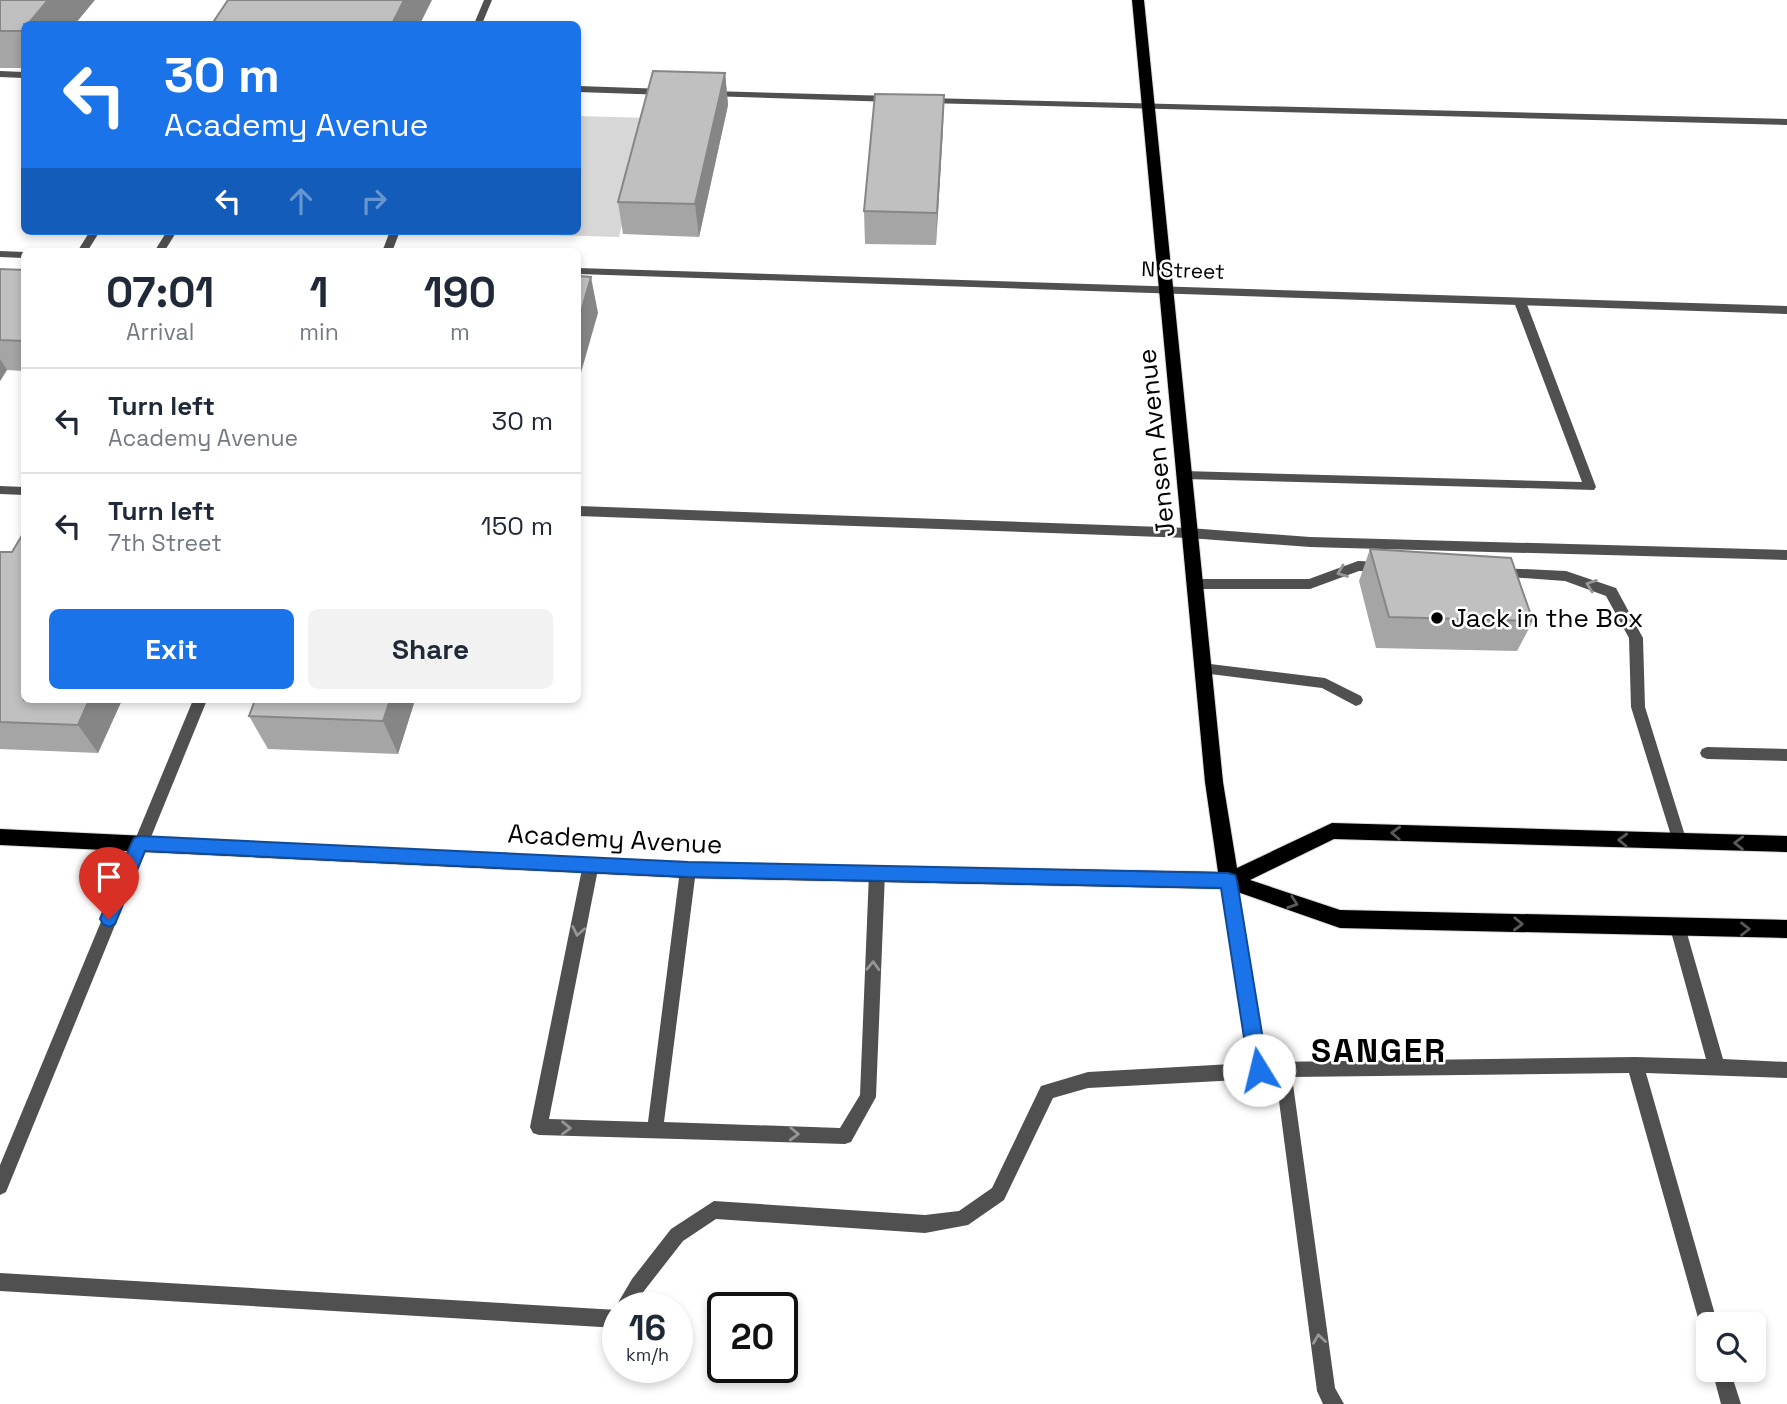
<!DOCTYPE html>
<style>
:root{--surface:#fff;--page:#f2f2f3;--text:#1f2937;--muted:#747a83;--line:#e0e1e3;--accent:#1a73e8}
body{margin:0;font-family:"Space Grotesk",sans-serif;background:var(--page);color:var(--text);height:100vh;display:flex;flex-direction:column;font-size:26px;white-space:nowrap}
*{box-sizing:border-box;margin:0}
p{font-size:23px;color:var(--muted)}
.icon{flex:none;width:38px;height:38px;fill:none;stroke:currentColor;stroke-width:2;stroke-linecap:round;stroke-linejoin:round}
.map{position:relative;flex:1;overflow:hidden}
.panel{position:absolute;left:21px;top:248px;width:560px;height:455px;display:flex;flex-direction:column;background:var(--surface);border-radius:10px;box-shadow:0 4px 10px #0003}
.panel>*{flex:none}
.guide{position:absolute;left:21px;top:21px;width:560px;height:214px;border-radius:10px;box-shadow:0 4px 10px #0003;background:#1a73e8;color:#fff;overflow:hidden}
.buttons{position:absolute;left:1696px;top:1312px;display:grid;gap:14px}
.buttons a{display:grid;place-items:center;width:70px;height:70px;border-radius:10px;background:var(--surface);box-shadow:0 4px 10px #0003;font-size:35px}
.speed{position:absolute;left:602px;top:1292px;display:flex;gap:14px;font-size:35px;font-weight:700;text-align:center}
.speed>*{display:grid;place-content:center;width:91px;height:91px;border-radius:50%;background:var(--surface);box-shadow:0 4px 10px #0003;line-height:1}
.speed small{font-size:18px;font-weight:400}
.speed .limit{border:4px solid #111;border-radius:10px;background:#fff;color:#111}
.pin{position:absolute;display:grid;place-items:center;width:60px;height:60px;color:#fff;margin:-72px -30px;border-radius:50% 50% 50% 0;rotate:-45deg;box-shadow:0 0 7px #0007}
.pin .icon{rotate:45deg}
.me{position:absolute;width:77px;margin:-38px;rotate:351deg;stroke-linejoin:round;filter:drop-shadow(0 0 5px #0008)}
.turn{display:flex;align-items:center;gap:24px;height:147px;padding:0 28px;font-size:32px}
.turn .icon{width:91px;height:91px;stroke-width:2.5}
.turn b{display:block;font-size:49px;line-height:60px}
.lanes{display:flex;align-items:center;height:66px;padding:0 28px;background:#0003;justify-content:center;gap:35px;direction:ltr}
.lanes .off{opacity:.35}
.eta{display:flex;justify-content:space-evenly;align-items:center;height:119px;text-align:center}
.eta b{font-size:42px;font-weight:800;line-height:49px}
.primary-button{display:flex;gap:14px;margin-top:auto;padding:14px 28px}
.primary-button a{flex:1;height:80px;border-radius:10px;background:var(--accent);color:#fff;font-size:28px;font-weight:800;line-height:80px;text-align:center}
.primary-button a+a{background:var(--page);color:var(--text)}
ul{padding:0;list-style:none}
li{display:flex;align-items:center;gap:21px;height:105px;padding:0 28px;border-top:2px solid var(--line)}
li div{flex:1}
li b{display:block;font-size:26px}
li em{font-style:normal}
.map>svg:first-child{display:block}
.green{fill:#d7d7d7}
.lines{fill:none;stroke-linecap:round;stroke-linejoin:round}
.primary-casing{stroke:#dbdbdb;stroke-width:2}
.lane{fill:#505050;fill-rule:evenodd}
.street{fill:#505050;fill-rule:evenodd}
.primary{fill:#000;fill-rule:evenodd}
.wall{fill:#a5a5a5}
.shaded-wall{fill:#868686}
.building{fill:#c0c0c0;stroke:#868686;stroke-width:2}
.oneway{stroke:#969696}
.oneway2{stroke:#595959}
.route{fill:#1a73e8;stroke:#114b97;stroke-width:2}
.poi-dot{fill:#000;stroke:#fff;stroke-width:2.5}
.labels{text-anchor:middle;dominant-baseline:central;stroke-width:5;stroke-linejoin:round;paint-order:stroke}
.far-street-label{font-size:21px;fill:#000;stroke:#fff}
.street-label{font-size:26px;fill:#000;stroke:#fff}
.poi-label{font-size:26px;fill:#000;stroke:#fff;text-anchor:start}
.district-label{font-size:33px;font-weight:bold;letter-spacing:2px;fill:#000;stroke:#fff}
</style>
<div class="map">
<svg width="1787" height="1404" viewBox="0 0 1787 1404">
<rect width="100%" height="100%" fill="#fff"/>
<path class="green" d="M578,116L649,118L619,237L454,232L578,231Z"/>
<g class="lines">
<defs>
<path id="primary" d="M1132,0H1144L1223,782L1237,868L1332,823L1787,836V852L1334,839L1250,880L1340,910L1787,920V938L1340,928L1229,889L688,878L0,845V829L688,862L1218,872L1205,782Z"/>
</defs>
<use href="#primary" class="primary-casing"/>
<g class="lane">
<path d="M0,71L24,72V78L0,77Z"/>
<path d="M578,86L666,89L671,92L666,95L578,92Z"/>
<path d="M711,91L893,96L898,99L893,102L708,96L706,94Z"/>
<path d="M928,98L1787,119V125L925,103V99Z"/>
<path d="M90,231H100L87,252H77Z"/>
<path d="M167,231H177L164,252H154Z"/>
<path d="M1520,298L1526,302L1596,487L1594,490L1184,479L1178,475L1184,471L1582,482L1514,302Z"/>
<path d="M0,486L24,487V495L0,494Z"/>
<path d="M578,506L1189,528L1310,537L1787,550V560L1310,547L1189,538L578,516Z"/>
<path d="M1358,561L1382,562L1389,567L1382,572L1359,571L1310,589H1194L1187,584L1194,579H1309Z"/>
<path d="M1500,568L1566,571L1616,588L1643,638L1645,707L1687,842L1685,847L1680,848L1675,847L1673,842L1631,707L1629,638L1606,596L1565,581L1495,576L1493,573Z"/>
<path d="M1202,663L1325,678L1361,696L1363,700L1361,704L1356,706L1322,688L1202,673L1197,672L1195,668L1197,664Z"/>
<path d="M1707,747L1787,749V761L1707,759L1702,757L1700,753L1702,749Z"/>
<path d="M591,857L596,859L599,864L549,1119L648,1122L680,870L683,865L688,863L693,865L696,870L664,1122L840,1128L860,1095L869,873L872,868L877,866L882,868L885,873L876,1097L851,1142L845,1144L539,1135L533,1133L530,1127L583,864L586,859Z"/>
<path d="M1229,874L1234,876L1237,881L1266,1062L1635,1057L1706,1059L1670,928L1672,923L1678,921L1684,923L1723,1059L1787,1062V1078L1646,1073L1718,1325H1708V1334L1702,1332L1700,1325L1629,1073L1292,1077L1335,1388L1344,1404H1323L1317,1391L1276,1078L1088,1088L1053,1098L1004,1200L968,1225L925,1233L716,1219L683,1241L644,1291L635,1307H618V1328L0,1291V1273L617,1310L619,1301L632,1279L671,1229L714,1201L925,1215L959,1211L992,1188L1041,1086L1088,1072L1250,1063L1221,881L1224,876Z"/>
<path d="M1712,1370H1730L1741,1404H1721Z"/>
</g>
<g class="street">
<path d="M484,0H492L482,24H474Z"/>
<path d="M390,231H400L392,252H382Z"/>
<path d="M0,251L25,252L24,258L0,257Z"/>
<path d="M578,268L1787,306V314L578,274Z"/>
<path d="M193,700H207L6,1192L0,1195V1165Z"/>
</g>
<use href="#primary" class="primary"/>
</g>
<g class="wall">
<path d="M0,0L24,24V68H0Z"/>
<path d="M725,73L728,105L699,237L623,234L618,202Z"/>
<path d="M943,127L936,245L865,244L864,211Z"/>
<path d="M0,269L24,270V371L7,370L0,381Z"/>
<path d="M1370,549L1533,621L1517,651L1376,648L1359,581Z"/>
<path d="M0,552H12L122,700L98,753L0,749Z"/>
<path d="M415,700L398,754L268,749L249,716Z"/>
</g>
<g class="shaded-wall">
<path d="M48,0H95L75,24H28Z"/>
<path d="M404,0H432L420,24H392Z"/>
<path d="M725,73L728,105L699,237L695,204Z"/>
<path d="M944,95L943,127L936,245L937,213Z"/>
<path d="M591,277L598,313L578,383V322Z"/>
<path d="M0,359L7,370L0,381Z"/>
<path d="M89,700H122L98,753L78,725Z"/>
<path d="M390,700H415L398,754L383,721Z"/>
</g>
<g class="building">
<path d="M0,0H48L28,24H24V29L23,31H0Z"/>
<path d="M228,0H404L392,24H212Z"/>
<path d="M653,71L725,73L695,204L618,202Z"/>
<path d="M875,94L944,95L937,213L864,211Z"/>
<path d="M0,269L24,270V341L0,340Z"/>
<path d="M578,276L591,277L578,322Z"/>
<path d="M24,532V700H89L78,725L0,722V552H12Z"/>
<path d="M1370,549L1511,558L1533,621L1389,617Z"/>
<path d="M255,700H390L383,721L249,716Z"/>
</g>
<defs><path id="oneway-chevron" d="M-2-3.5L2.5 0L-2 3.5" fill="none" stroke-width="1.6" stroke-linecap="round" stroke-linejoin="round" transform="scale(1.75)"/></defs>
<g class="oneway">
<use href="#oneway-chevron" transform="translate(1342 572) rotate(159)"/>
<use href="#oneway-chevron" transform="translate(1591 585) rotate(-160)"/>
<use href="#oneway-chevron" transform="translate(578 931) rotate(101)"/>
<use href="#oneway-chevron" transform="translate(873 966) rotate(-88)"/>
<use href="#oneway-chevron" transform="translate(566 1128) rotate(1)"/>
<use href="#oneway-chevron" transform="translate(794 1134) rotate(2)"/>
<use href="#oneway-chevron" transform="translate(1319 1339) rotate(-98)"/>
</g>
<g class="oneway2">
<use href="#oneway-chevron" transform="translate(1396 833) rotate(-178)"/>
<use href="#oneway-chevron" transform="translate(1623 840) rotate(-178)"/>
<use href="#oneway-chevron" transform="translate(1739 843) rotate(-179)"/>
<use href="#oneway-chevron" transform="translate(1293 903) rotate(19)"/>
<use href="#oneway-chevron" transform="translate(1518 924) rotate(2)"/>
<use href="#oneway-chevron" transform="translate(1745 929)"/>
</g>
<path class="route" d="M140,836L688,862L1228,873L1235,875L1237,881L1268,1070L1265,1076L1259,1079L1252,1076L1249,1070L1221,888L688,877L145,851L115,924L109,927L103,924L100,919L131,844L134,838Z"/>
<circle class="poi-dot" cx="1437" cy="618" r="7"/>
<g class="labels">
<g class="far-street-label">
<text transform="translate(1183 270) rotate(2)">N Street</text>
</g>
<g class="street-label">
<text transform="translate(1156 443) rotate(-96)">Jensen Avenue</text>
<text transform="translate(615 839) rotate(3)">Academy Avenue</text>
</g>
<g class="poi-label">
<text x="1451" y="618">Jack in the Box</text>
</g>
<g class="district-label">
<text x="1379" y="1051">SANGER</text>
</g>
</g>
</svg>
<div class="buttons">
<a><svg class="icon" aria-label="search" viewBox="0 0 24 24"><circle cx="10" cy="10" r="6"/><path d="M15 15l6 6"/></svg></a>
</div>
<div class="speed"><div>16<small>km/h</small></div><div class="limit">20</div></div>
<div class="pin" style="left:109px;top:919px;background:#d93025"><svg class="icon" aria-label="arrive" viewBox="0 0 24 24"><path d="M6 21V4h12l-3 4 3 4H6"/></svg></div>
<svg class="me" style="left:1259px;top:1070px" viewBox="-20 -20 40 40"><circle r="19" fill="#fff"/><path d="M0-13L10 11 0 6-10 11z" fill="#1a73e8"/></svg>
<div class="guide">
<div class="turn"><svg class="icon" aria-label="left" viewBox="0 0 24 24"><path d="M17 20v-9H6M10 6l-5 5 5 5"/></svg><div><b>30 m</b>Academy Avenue</div></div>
<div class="lanes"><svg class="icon" aria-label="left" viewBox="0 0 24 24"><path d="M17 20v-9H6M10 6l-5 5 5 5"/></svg><svg class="icon off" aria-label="ahead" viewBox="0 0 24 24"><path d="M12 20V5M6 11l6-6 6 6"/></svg><svg class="icon off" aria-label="right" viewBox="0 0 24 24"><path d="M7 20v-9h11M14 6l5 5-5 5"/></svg></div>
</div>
<section class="panel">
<div class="eta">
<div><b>07:01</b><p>Arrival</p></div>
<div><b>1</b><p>min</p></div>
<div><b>190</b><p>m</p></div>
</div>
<ul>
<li><svg class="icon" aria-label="left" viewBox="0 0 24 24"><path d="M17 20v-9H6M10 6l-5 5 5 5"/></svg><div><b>Turn left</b><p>Academy Avenue</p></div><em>30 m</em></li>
<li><svg class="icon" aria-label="left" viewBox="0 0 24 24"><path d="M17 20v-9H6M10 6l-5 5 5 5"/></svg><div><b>Turn left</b><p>7th Street</p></div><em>150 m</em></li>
</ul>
<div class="primary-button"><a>Exit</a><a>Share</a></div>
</section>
</div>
